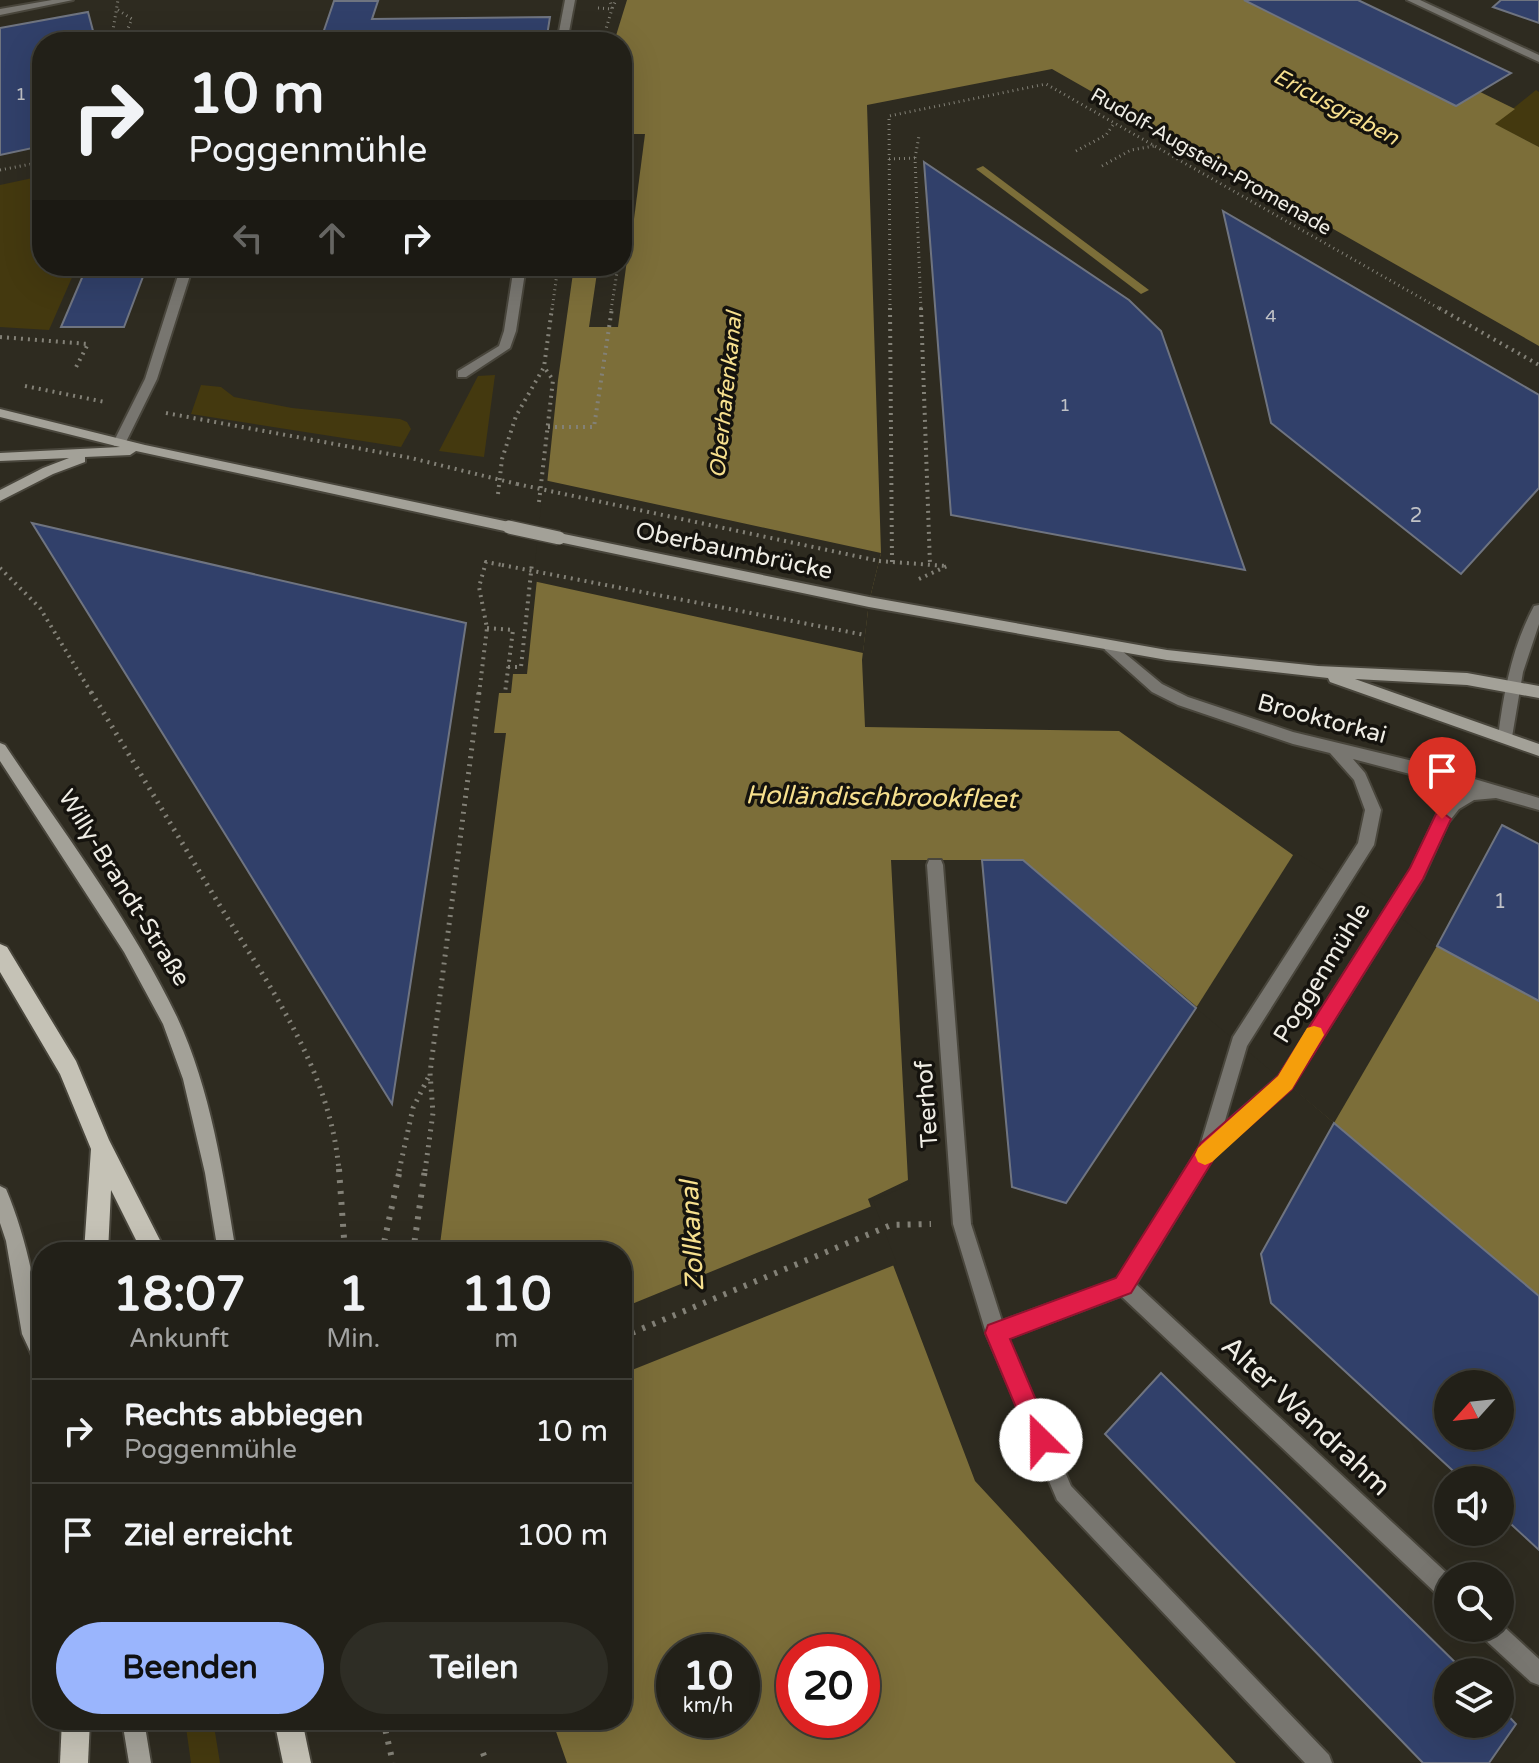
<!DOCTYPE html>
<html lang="de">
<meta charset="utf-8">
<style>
:root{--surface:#222018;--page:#2e2d25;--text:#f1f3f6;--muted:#a2a3a2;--line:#3f3e37;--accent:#9ab5fd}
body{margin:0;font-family:"Varela Round",sans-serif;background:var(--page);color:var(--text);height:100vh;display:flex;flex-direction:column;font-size:30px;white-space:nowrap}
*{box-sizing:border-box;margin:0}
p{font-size:26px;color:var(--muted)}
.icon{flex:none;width:44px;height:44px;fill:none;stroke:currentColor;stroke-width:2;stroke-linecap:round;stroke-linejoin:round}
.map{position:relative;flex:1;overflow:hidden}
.side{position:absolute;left:32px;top:1242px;width:600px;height:488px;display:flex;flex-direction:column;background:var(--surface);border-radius:32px;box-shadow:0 8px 32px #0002,0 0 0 2px var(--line)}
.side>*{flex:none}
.banner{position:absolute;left:32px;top:32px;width:600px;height:244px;border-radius:32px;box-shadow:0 8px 32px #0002,0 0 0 2px var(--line);background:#222018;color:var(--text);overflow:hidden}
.needle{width:52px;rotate:243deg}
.fabs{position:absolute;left:1434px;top:1370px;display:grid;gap:16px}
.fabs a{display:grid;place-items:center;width:80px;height:80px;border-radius:50%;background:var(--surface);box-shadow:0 8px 32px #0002,0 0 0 2px var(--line);font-size:40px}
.speed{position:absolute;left:656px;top:1634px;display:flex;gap:16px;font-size:40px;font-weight:700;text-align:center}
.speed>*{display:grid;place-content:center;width:104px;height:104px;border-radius:50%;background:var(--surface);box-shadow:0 8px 32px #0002,0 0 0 2px var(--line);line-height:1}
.speed small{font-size:20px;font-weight:400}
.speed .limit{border:12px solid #d22;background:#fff;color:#111}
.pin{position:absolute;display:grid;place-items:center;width:68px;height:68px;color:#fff;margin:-82px -34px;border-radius:50% 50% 50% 0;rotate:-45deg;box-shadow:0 0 8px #0007}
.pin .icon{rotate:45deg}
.me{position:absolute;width:88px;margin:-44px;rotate:337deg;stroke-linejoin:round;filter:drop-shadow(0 0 6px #0008)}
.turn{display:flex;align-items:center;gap:28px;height:168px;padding:0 24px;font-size:36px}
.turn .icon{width:104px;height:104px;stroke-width:2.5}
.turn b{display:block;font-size:56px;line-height:68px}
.lanes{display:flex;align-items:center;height:76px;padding:0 24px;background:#0003;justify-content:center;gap:40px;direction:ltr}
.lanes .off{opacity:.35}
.eta{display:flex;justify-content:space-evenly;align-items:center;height:136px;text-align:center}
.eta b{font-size:48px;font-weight:800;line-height:56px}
.primary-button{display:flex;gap:16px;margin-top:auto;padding:16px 24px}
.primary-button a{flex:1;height:92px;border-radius:48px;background:var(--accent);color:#111;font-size:32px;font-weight:800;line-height:92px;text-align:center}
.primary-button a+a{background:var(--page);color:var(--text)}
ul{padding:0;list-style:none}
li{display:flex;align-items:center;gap:24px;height:104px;padding:0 24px;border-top:2px solid var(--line)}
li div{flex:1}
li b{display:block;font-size:30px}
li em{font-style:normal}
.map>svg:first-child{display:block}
.green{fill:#44390f}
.water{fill:#7c6e39;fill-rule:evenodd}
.pier{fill:#2e2b20}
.building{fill:#31406a;stroke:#6f7480;stroke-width:2;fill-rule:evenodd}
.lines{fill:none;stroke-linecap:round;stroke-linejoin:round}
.lane-casing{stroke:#49463c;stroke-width:4}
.street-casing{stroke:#49463c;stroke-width:4}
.secondary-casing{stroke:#49463c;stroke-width:4}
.primary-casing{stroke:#49463c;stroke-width:4}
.path-far3{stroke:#838177;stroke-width:3;stroke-dasharray:1 4;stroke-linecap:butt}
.path-far2{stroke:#838177;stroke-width:4;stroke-dasharray:2 5;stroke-linecap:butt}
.path-far1{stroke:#838177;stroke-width:5;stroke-dasharray:2 6;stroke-linecap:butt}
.path{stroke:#838177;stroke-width:6;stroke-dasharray:3 8;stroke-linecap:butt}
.lane{fill:#787670;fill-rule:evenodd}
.street{fill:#787670;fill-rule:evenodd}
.secondary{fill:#a3a198;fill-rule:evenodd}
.primary{fill:#c5c2b6;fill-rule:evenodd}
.secondary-bridge-casing{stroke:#49463c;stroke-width:16;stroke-linecap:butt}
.path-bridge{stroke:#838177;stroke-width:4;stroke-dasharray:2 5;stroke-linecap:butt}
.secondary-bridge{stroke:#a3a198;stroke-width:13}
.route{fill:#e11d48;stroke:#92132f;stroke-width:2}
.slow{fill:#f59e0b}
.labels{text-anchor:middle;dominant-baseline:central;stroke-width:7;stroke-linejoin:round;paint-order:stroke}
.far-number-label{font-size:18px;fill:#c0c2c6}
.far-street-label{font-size:20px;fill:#efede5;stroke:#15130e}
.number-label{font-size:20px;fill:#c0c2c6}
.far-water-label{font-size:22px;font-style:italic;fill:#f7e08e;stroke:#15130e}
.street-label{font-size:24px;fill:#efede5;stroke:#15130e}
.water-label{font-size:26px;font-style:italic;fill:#f7e08e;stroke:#15130e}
.near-street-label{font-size:28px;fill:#efede5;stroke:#15130e}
</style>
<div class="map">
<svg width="1539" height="1763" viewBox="0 0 1539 1763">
<rect width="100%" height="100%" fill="#2e2b20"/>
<g class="green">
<path d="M1536,90L1539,92V147L1494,124Z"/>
<path d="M42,176V266H77L49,330L0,327V185Z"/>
<path d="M495,375L484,457L439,451L478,376Z"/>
<path d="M201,385L221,387L234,397L292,408L400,419L407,422L411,429L401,447L191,414Z"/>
<path d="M185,1720H213L220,1763H191Z"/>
</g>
<g class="water">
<path d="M627,0H1292L1515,109L1495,124L1539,147V346L1052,69L867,105L881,553L869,602L862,660L865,727L1119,731L1293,855L1437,946L1539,1001V1296L1023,860H891L908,1180L868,1199L975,1481L1236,1763H567L552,1720H622V1252H439L506,733H494L499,693H511L513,674H527L558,380L574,266H622V42H614ZM674,1652H742V1720H674ZM794,1652H862V1720H794Z"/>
<path d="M983,166L1149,290L1141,294L976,169Z"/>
</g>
<g class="pier">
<path d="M622,134H645L634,219H622Z"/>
<path d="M622,230H631L618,327H589L598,266H622Z"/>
<path d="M544,480L881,553L869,602L863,653L533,581Z"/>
<path d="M1295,852L1400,917L1437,946L1334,1123L1196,1008Z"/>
<path d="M911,1184L873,1201L897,1264L622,1374V1308L872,1206L870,1201Z"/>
</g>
<g class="building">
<path d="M1244,0H1358L1511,73L1456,106Z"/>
<path d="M1501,0H1539V23L1493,7Z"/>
<path d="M334,1H378L372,19L550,17L546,42H320Z"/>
<path d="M88,12L96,42H42V146L0,155V28Z"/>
<path d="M924,162L1129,300L1161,331L1245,570L951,515Z"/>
<path d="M1223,211L1539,395V488L1461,574L1271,423Z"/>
<path d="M87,266H147L124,327H61Z"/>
<path d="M32,523L466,623L392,1104L230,842Z"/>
<path d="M1502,825L1539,844V1001L1437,946Z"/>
<path d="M982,860H1023L1196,1008L1066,1203L1012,1187Z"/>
<path d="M1334,1123L1539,1296V1550L1500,1514V1480H1463L1271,1303L1261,1254ZM1448,1384H1500V1436H1448Z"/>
<path d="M1161,1373L1465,1672H1448V1724H1500V1707L1516,1724L1489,1763H1423L1105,1434Z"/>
</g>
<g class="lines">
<defs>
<g id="lane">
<path d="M565,0H575L567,42H557Z"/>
<path d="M181,266H193L157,379L124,446H114L113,443L145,379Z"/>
<path d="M514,266H526L516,331L510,348L466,377H458V371L499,346L504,331Z"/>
<path d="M996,1323L1003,1326L1071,1486L1329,1755L1332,1763H1305L1057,1500L986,1333L989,1326Z"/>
</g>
<g id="street">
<path d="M52,0H73L0,15V9Z"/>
<path d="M1407,0H1420L1539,55V62Z"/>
<path d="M1539,605V624L1523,672L1512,737L1505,743L1498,737C1504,691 1512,647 1534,606Z"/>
<path d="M1110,641L1162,684L1188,697L1293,732L1417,762L1539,798V810L1496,798L1474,800L1459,809L1448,823L1423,878L1291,1088L1214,1156L1136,1284L1450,1576L1448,1600L1440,1597L1121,1296L996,1343L989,1340L986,1333L953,1224L927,865L929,860H941L943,865L971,1224L1002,1321L1118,1279L1200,1146L1233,1037L1358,843L1365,810L1354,780L1330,753L1293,744L1178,705L1152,692L1105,650L1103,646L1105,642ZM1353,759L1467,789L1449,799L1437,814L1411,869L1279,1076L1224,1124L1247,1046L1374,845L1381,810L1365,773Z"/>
<path d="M1500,1623L1539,1659V1685L1531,1682L1481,1636L1478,1628H1500Z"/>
</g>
<g id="secondary">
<path d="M0,409L145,445L509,522L516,527L509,532L136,451L130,455L85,457V462L53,474L0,501V490L43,468L69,458L0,461V453L120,447L0,417Z"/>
<path d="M559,533L869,597L1167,650L1318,666L1467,673L1539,686V698L1467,685L1355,679L1539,744V756L1330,682L1328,678L1167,660L869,607L554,541L552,538Z"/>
<path d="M0,743L5,745C64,833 131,921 177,1017C211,1090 223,1173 236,1252H218L205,1173L183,1079L163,1024L124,952L0,761Z"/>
<path d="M0,1186L6,1189C28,1241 42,1309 42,1365L35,1362L22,1334L6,1241L0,1223Z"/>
<path d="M122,1720H144L151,1763H129Z"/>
</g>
<g id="primary">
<path d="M0,944L7,947L76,1061L109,1140L166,1252H142L111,1190L108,1252H84L91,1149L60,1074L0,972Z"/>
<path d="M62,1720H90L88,1763H60Z"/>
<path d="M274,1720H302L311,1763H283Z"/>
</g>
</defs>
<use href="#lane" class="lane-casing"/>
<use href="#street" class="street-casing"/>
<use href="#secondary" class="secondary-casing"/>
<use href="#primary" class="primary-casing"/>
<g class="path-far3">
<path d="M598,8L612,9L616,0"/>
<path d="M118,10L132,19L122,42"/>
<path d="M111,42L118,0"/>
<path d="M602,42L612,9L610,0"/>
<path d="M1076,151L1106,135L1115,122"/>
<path d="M915,158L919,136"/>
<path d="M889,159L915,158L921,310"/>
<path d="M1102,166L1131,150L1154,146"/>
<path d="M0,170L42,162"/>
<path d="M622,243L633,144"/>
<path d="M552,310L558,266"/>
<path d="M611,310L618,266"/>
<path d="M890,310L889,116L1046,84L1442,310"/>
</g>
<g class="path-far2">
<path d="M890,308L892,563"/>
<path d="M921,308L930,565"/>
<path d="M1439,308L1539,365"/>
<path d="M0,337L88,344L74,371"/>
<path d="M25,386L105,402"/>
<path d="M166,413L411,458L517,484"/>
<path d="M548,427H594L612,308"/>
<path d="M498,494L502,459L516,416L544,367L552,308"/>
<path d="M539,502L553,380L544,367"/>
<path d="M879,561L946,566"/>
<path d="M0,568L40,608L92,694"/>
<path d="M919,579L947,566"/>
<path d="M487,628L513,630L505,693"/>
<path d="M508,667H521L532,563"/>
<path d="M479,694L487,628L479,587L486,562L502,565"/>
</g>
<g class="path-far1">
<path d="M91,692C133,761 175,831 217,901C268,984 331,1071 339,1171"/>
<path d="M399,1171L413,1108L430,1074"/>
<path d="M425,1171L433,1113L430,1073L479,692"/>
</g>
<g class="path">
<path d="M339,1169L345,1252"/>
<path d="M382,1252L400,1169"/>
<path d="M413,1252L425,1169"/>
<path d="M622,1337L891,1225L931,1224"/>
<path d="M383,1720L393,1763"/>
<path d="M483,1753L487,1763"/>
</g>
<use href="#lane" class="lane"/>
<use href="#street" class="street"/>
<use href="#secondary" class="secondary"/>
<use href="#primary" class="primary"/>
<defs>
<path id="secondary-bridge" d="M509,527L559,538"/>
</defs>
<use href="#secondary-bridge" class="secondary-bridge-casing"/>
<g class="path-bridge">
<path d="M517,484L879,561"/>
<path d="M502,565L865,635"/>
</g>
<use href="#secondary-bridge" class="secondary-bridge"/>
</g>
<path class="route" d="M1442,812L1451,819L1423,879L1292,1089L1215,1157L1131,1293L1010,1339L1053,1440L1049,1448L1041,1451L1033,1448L985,1333L988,1325L1116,1278L1201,1143L1278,1076L1410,868L1436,814Z"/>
<path class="slow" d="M1314,1026L1321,1028L1324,1035L1292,1089L1212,1162L1205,1165L1198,1162L1195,1155L1198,1148L1278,1076L1307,1028Z"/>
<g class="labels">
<g class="far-number-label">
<text x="21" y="94">1</text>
<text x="1271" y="316">4</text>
<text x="1065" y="405">1</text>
</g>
<g class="far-street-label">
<text transform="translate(1211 162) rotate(30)">Rudolf-Augstein-Promenade</text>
</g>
<g class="number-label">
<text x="1416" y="516">2</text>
<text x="1500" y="902">1</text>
</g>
<g class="far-water-label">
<text transform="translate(1336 107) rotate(28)">Ericusgraben</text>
<text transform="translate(726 395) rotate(-84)">Oberhafenkanal</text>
</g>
<g class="street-label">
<text transform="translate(734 551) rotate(12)">Oberbaumbrücke</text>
<text transform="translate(1322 719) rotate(15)">Brooktorkai</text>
<text transform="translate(124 888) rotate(58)">Willy-Brandt-Straße</text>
<text transform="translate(1322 973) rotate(-58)">Poggenmühle</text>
<text transform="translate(927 1104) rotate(-94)">Teerhof</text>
</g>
<g class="water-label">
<text transform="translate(881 797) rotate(1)">Holländischbrookfleet</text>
<text transform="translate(692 1236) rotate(-93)">Zollkanal</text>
</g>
<g class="near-street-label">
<text transform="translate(1306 1416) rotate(43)">Alter Wandrahm</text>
</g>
</g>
</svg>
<div class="fabs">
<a><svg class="needle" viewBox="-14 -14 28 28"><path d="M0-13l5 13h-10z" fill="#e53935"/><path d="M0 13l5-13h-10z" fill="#a2a3a2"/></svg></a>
<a><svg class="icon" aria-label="sound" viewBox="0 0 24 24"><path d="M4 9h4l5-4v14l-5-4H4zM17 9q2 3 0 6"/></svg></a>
<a><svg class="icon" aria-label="search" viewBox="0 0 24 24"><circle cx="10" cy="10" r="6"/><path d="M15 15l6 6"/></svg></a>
<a><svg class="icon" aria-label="layers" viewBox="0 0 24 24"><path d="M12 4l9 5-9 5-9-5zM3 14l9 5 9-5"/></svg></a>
</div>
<div class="speed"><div>10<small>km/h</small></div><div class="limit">20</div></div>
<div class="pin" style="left:1442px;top:819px;background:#d93025"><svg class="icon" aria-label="arrive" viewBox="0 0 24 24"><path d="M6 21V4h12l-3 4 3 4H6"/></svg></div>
<svg class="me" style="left:1041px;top:1440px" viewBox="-20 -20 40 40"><circle r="19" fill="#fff"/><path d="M0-13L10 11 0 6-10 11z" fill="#e11d48"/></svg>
<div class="banner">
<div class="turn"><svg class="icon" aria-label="right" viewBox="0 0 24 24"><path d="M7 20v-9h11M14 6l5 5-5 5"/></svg><div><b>10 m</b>Poggenmühle</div></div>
<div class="lanes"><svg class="icon off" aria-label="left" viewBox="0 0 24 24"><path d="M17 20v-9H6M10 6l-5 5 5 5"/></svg><svg class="icon off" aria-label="ahead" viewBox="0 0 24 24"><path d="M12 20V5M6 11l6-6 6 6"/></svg><svg class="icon" aria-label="right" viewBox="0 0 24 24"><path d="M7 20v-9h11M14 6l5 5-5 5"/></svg></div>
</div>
<section class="side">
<div class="eta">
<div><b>18:07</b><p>Ankunft</p></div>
<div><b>1</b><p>Min.</p></div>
<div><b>110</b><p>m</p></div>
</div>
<ul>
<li><svg class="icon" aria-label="right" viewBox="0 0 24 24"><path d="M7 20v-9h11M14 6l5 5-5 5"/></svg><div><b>Rechts abbiegen</b><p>Poggenmühle</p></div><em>10 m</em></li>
<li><svg class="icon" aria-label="arrive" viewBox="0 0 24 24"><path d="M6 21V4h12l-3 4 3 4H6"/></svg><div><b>Ziel erreicht</b></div><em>100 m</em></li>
</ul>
<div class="primary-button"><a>Beenden</a><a>Teilen</a></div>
</section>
</div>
